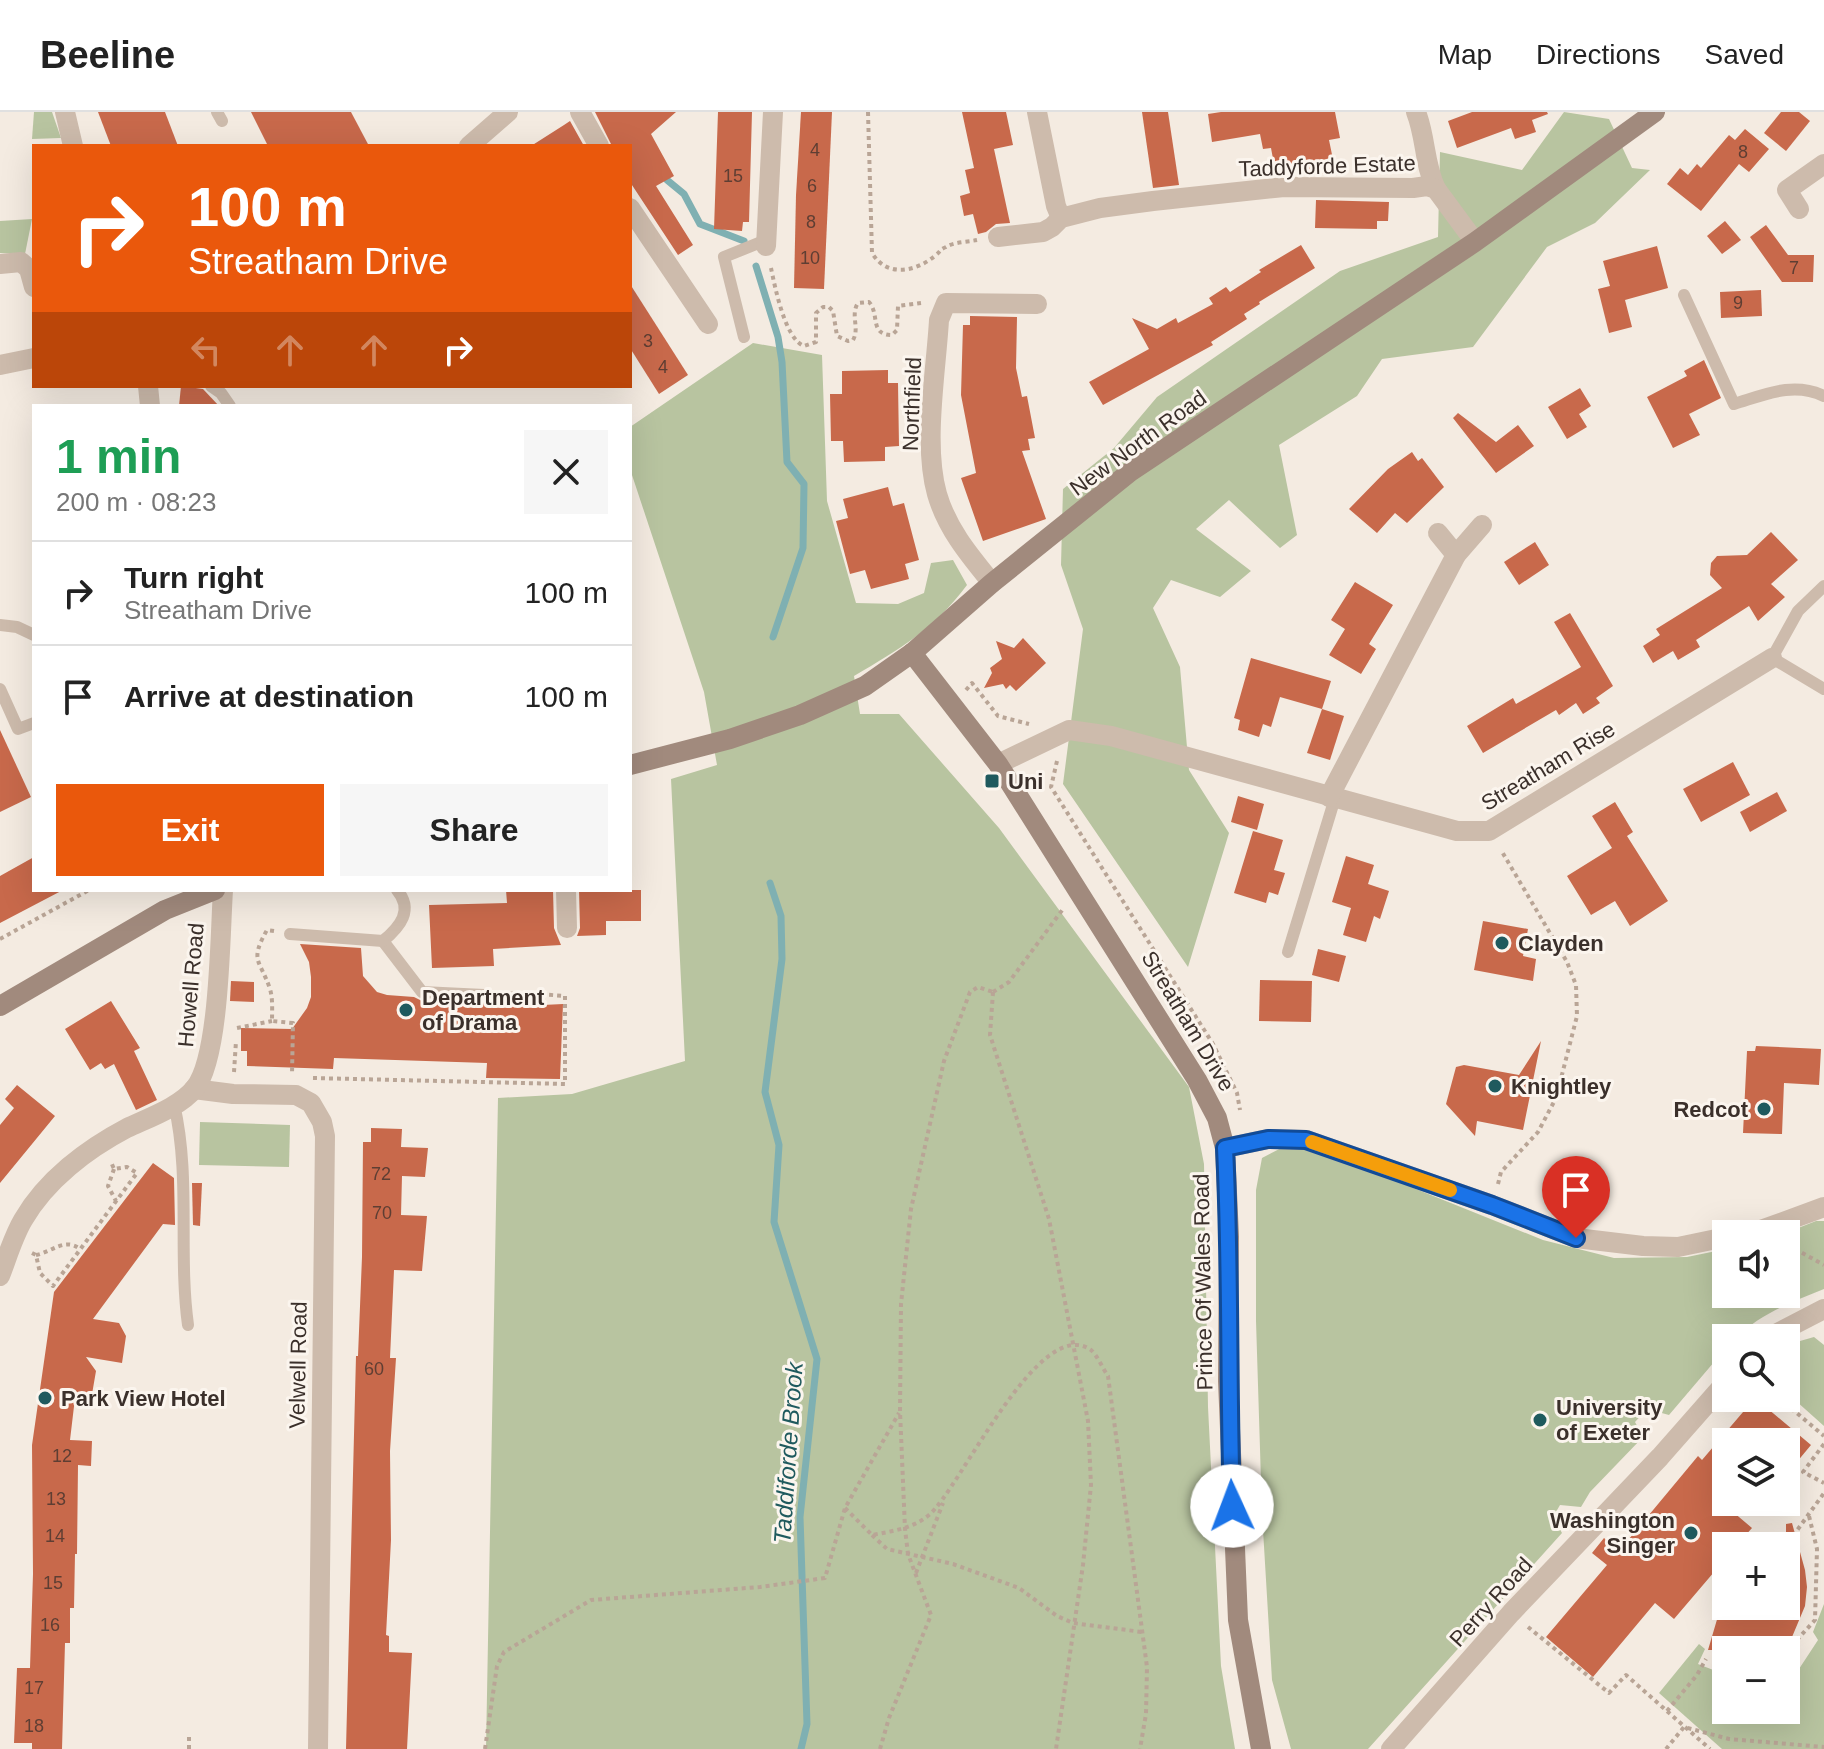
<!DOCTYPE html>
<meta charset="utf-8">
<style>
:root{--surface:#fff;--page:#f6f6f6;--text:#222;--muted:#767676;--line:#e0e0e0;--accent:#ea580c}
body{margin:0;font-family:Helvetica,sans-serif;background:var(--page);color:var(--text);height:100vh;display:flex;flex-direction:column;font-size:30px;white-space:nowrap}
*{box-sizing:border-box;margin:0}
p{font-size:26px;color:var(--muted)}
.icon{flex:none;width:44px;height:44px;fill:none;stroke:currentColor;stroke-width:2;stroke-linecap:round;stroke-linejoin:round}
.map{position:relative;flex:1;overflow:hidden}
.details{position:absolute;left:32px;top:292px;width:600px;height:488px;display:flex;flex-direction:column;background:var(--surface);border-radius:0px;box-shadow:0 8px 32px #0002}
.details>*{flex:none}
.banner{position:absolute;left:32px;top:32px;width:600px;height:244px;border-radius:0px;box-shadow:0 8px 32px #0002;background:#ea580c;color:#fff;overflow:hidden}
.fabs{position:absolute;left:1712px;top:1108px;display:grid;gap:16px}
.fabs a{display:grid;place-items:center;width:88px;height:88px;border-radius:0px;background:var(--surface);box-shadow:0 8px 32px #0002;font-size:40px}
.pin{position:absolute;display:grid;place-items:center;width:68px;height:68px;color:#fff;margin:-82px -34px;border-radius:50% 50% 50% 0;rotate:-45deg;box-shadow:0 0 8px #0007}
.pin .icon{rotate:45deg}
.me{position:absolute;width:88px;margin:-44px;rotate:358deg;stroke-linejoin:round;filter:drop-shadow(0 0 6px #0008)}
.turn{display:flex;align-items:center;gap:28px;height:168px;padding:0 24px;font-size:36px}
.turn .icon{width:104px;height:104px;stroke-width:2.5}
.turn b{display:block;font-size:56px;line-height:68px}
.lanes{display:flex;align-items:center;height:76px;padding:0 24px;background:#0003;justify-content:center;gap:40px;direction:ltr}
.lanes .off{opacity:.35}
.round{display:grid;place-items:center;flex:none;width:84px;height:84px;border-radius:0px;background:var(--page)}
.summary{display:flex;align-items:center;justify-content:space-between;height:136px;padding:0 24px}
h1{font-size:48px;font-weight:800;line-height:60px;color:#1e9e55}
.cta{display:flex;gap:16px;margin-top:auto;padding:16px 24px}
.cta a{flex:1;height:92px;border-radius:0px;background:var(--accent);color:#fff;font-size:32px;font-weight:800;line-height:92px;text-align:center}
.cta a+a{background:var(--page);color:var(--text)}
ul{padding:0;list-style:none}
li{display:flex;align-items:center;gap:24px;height:104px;padding:0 24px;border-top:2px solid var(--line)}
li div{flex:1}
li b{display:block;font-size:30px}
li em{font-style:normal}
header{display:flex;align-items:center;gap:48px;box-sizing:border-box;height:112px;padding:0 40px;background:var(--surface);border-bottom:2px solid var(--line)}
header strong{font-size:38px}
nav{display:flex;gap:44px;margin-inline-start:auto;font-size:28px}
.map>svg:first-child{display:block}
.green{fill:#b8c4a0}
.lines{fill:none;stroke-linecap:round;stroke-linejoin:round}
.stream{stroke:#7fb0b2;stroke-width:7}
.building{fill:#c8694b}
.path{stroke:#b9a596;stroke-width:4;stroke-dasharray:4 4;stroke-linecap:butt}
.lane{stroke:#cdbbac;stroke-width:12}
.street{stroke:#cdbbac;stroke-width:20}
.secondary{stroke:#a18a7d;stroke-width:20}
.route-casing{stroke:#114b97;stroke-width:20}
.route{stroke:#1a73e8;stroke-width:14}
.slow{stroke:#f59e0b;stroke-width:14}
.poi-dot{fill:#1f5a5e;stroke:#fbf5ee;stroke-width:3}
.labels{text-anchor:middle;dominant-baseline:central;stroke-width:6;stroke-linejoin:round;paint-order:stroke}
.number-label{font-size:18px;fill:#5e3e33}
.street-label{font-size:22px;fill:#3b302b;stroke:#fbf5ee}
.poi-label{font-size:22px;font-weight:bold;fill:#3b302b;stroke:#fbf5ee;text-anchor:start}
.water-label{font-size:24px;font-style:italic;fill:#1f5a5e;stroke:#fbf5ee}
</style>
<header>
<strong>Beeline</strong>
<nav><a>Map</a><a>Directions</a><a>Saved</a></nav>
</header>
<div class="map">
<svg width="1824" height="1637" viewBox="0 0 1824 1637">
<rect width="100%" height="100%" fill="#f4ebe1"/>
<g class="green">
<path d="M34,0H52L61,26L32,27Z"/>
<path d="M1564,0L1609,7L1632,56L1650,58L1595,111L1547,135L1473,235L1382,247L1357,284L1279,333L1297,423L1280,436L1229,388L1196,417L1251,459L1220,485L1171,468L1153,496L1180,555L1189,658L1229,721L1188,855L1063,672L1083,517L1061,453L1063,377L1114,336L1157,285L1340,159L1438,125L1440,40L1522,58Z"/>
<path d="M32,107L25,142L0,141V109Z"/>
<path d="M753,231L822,243L827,389L856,491L898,492L924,481L931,451L953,448L967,473C934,517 900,537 854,564L860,602H899L999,716L1189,975L1204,1052L1208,1295L1221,1554L1235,1637H486L498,986L572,982L685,949L671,667L717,653L704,580L630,357V315Z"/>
<path d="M200,1010L290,1013L289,1055L199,1053Z"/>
<path d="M1291,1031L1314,1036L1543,1128L1614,1146L1687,1145L1726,1137V1182H1786V1122H1783L1816,1109H1824V1177C1792,1190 1761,1201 1736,1226H1726V1236L1669,1303L1647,1297L1635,1310L1643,1325L1590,1380L1581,1395L1560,1393L1553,1405L1562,1421L1368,1637H1291L1272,1568L1262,1401L1256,1209V1078L1262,1046Z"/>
<path d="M1814,1225L1824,1233V1314L1786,1280V1233Z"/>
<path d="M1824,1492V1637H1722L1659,1581L1699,1532L1705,1537L1698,1552L1726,1563V1598H1786V1551L1799,1557L1818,1528L1813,1520Z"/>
</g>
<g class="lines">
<g class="stream">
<path d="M667,68L684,82L700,112L744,129"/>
<path d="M756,154L778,225L782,250L787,350L804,372L803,436L773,525"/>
<path d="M770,771L781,804L782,847L765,980L779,1033L774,1110L817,1247L800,1405L807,1612L801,1637"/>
</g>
</g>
<g class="building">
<path d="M98,0H165L178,34H111Z"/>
<path d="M251,0H351L369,34H268Z"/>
<path d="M595,0H676L651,22L674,64L656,74L693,133L678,143L630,70V34H612Z"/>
<path d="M718,0H752L749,110H743L742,119L714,117Z"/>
<path d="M801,0H832L824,177L794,176L796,83Z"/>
<path d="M962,0H1006L1013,33L994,37L1010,111L996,112L986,120L978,122L973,102L964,104L960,84L970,81L965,58L974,56Z"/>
<path d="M1142,0H1168L1179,73L1153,76Z"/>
<path d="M1221,0H1335L1340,26L1329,28L1336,62H1311L1310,57L1276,63L1271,36L1263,37L1260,22L1212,30L1208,2Z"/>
<path d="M1472,0H1547L1548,2L1532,8L1536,20L1515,27L1511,16L1457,36L1448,9Z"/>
<path d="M1781,0H1799L1810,9L1786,39L1764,21Z"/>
<path d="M570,9L584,34H531L564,13Z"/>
<path d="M1745,17L1769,37L1749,60L1739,52L1701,99L1667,72L1680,56L1688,63L1697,52L1701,56L1729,23L1735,28Z"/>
<path d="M1316,88L1389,90L1388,109H1377V117L1315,116Z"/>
<path d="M1725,109L1741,128L1722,142L1707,124Z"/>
<path d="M1766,113L1788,143H1814L1813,170H1782L1750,125Z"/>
<path d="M1301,133L1315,156L1259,190L1260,192L1244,202L1247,207L1211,230L1213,233L1103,293L1089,270L1149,237L1132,206L1157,217L1176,206L1178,211L1213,192L1209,186L1226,175L1230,180L1261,160L1259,158Z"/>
<path d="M1657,134L1668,176L1625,188L1632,215L1609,221L1598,177L1610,174L1603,149Z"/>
<path d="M630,172L688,263L659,282L630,236Z"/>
<path d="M1761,178L1762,204L1721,206L1720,180Z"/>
<path d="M970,204L1017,205L1016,256L1022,285L1027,284L1035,326L1028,327L1030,338L1022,339L1046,407L983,429L961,366L976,361L961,283L963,213H970Z"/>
<path d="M1704,248L1721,286L1689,302L1700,323L1673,336L1647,285L1687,264L1684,259Z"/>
<path d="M888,258V271H898L899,334L885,335V349L844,350L843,329H831L830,282H842V259Z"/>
<path d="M181,274L203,277L219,294H179Z"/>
<path d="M1580,276L1591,294L1579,302L1587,315L1567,327L1548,295Z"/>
<path d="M1458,301L1496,330L1518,313L1534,334L1496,361L1453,306Z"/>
<path d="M1412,340L1418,349L1422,346L1444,375L1407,411L1395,401L1377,421L1349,397L1388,357Z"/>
<path d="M888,375L893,394L904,391L919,448L905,452L909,467L871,477L865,458L850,462L836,409L848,406L843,387Z"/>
<path d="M1771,420L1798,448L1771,472L1785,485L1758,509L1749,494L1696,528L1700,535L1678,548L1673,539L1653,551L1643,534L1660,523L1656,517L1722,476L1710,463L1711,451L1717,444L1747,443Z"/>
<path d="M1535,430L1549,453L1519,473L1504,450Z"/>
<path d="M1355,470L1393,493L1369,532L1376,537L1361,562L1329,543L1345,517L1331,508Z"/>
<path d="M1570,501L1613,574L1596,586L1600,591L1583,602L1576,591L1559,603L1556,598L1483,641L1467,614L1513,586L1516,592L1581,555L1554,510Z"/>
<path d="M1023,526L1046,551L1016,579L1010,573L1006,577L1003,572L984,576L992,561L990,556L1002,547L996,529L1014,536Z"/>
<path d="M1251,546L1331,569L1322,597L1280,585L1271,615L1263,612L1259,625L1238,618L1240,608L1234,606Z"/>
<path d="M1322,597L1344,604L1330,648L1307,641Z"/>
<path d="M0,618L31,685L0,700Z"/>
<path d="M1733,650L1750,683L1701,710L1683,677Z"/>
<path d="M1777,680L1787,699L1750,720L1740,700Z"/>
<path d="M1238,684L1264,692L1257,718L1231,710Z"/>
<path d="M1615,690L1633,720L1627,724L1668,789L1630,814L1615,789L1591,803L1567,764L1612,736L1592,704Z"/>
<path d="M1253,719L1283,728L1274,758L1285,761L1278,783L1269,780L1266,791L1234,781Z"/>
<path d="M1346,744L1374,753L1368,772L1389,779L1380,807L1374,804L1366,830L1343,823L1351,796L1332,790Z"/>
<path d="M34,745V778H63L0,811V764Z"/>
<path d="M506,778H553L554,816L561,833L493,837L494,854L432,856L429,793L507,791Z"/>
<path d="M579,778H641V809H606V823L577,824L580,816Z"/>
<path d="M1483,809L1528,817L1523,844L1536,847L1533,869L1474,858Z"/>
<path d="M300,832L361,836L363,864L377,880L387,883L414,885L422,889L489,890L503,895L563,892L560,967L486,966L487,951L334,946L333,957L247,954V939H241V916L292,917L307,896L311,885V865L309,850Z"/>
<path d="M1318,837L1346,844L1339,870L1312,863Z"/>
<path d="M1260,868L1312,869L1311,910L1259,909Z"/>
<path d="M231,869L254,870V890L230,889Z"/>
<path d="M111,889L140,936L134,939L157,988L136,998L114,952L105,957L101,951L90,958L65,917Z"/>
<path d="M1541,929L1523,1018L1477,1009L1475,1024L1446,992L1456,955L1464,953L1519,963Z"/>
<path d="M1756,934L1821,937L1819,973L1784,971L1782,1022L1743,1021L1747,939H1755Z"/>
<path d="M17,973L55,1004L0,1071V1013L14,996L5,987Z"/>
<path d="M371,1016L402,1017L401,1035L428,1036L425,1065L402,1064L401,1103L427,1104L422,1159L394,1158L390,1246H396L390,1339L391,1428L386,1523L389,1524V1540L412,1541L407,1637H346L356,1244H358L362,1145L363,1030H371Z"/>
<path d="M153,1051L174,1066L175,1113L163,1112L93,1207L119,1211L126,1224L122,1251L86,1245L96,1259L91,1288L75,1286L70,1328L92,1329L91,1354L78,1353L77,1442H75L74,1496H70V1531H65L62,1637H32V1631H14L17,1556H30L33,1462L32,1333L54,1180Z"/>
<path d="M192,1071H202L200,1114L193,1113Z"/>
<path d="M1755,1286L1811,1333L1786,1363V1330H1726V1394L1752,1416L1736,1434H1726V1446L1674,1507L1655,1491L1593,1565L1546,1525L1607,1453L1592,1441L1604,1426L1619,1439L1698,1344L1702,1348Z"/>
<path d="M1792,1411L1805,1458L1807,1475L1805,1494L1787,1537L1786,1526L1768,1538H1708L1721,1494H1786V1412Z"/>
</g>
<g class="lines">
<g class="path">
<path d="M868,0L872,141C887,166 916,160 936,143C942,138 939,138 946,135C954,130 967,130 977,128"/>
<path d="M771,156C775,175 785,227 804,234L816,230V201L823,195H829L833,199L837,224L848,229L853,228C860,216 850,203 858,191L869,190C880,202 869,223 892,223L897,218L898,194L921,191"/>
<path d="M966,578L972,571L998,604L1029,612"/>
<path d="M1057,649L1051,675L1213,932L1237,981L1240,998"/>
<path d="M274,819L267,818C249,850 260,847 270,877C273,887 272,899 272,909L293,911L292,962"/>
<path d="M0,827L89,778"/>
<path d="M993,880L990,923L1049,1107L1088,1309L1091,1373L1083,1453L1056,1637"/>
<path d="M993,880L1009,870L1063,797"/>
<path d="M237,916L272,909"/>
<path d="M234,960L236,929"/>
<path d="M313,966L565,972V884L524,881L502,882"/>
<path d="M114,1057L108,1074L116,1089"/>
<path d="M1498,1072L1501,1060L1538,1020L1556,986L1577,904L1576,873L1567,850L1501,738"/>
<path d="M1788,1133L1824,1153"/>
<path d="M32,1141L36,1143L40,1161L53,1174L137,1061L127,1055L114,1057L111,1050"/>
<path d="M36,1143C52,1140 65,1125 80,1137"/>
<path d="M1779,1286L1824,1324"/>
<path d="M1824,1332L1803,1360L1824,1371"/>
<path d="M845,1396L872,1423C892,1419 912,1417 929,1403C960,1377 1039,1201 1091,1238C1097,1243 1103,1257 1108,1264L1147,1555L1146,1602L1140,1637"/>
<path d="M872,1423L887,1437L953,1452L1019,1476L1057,1504L1073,1511L1142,1520"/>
<path d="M1793,1424L1824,1381"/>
<path d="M916,1461L943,1391"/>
<path d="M1528,1515L1609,1581L1626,1563L1710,1637"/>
<path d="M1786,1540L1815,1508L1817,1437L1809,1404"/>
<path d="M1667,1599L1697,1563L1706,1547"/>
<path d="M189,1637V1624"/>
<path d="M485,1637L497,1554L504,1540L591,1488L760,1475L825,1466L845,1396L899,1301"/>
<path d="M880,1637L889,1606L931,1503L908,1442L905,1417L900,1299L901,1192L911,1097L944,949L970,880L978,875L993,880"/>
<path d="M1666,1637L1684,1615L1729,1627L1824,1635"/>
</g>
<g class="lane">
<path d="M217,0L222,9"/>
<path d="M1684,183L1734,292C1764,283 1793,269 1824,284"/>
<path d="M744,225L724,145L766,128"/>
<path d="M211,274L221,281L230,294"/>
<path d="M1824,474L1798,499L1772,546L1824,577"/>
<path d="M0,513L17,515L34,523"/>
<path d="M0,577L18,617L34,611"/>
<path d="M397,778C414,798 400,815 383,829L422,880L484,883"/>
<path d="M290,822L383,829"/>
<path d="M1288,840L1335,686"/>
<path d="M174,992C191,1065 178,1139 188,1213"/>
</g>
<g class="street">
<path d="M65,0L73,34"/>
<path d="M580,0L599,34"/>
<path d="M1037,0L1056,94L1061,106"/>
<path d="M1416,0C1426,25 1424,52 1436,77"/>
<path d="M469,34L508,0"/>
<path d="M630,96L708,212"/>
<path d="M1799,97L1787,78L1824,52"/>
<path d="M998,125L1043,120L1052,115L1061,106L1100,96L1153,89L1284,75L1413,76L1427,74L1436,77L1475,130"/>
<path d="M766,134L773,0"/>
<path d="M0,152L21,150L29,157L34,175"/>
<path d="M0,253L34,246"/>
<path d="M148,274L150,294"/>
<path d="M1438,421L1456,443"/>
<path d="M992,471C970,444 947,417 937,382C923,333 936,260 939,208L946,191L1037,192"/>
<path d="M998,652L1069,618L1111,624L1457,719H1489L1772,546"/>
<path d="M1329,685L1456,443L1482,413"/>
<path d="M566,778L567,816"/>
<path d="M194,977L233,982L296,983L311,991L322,1010L325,1024L318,1637"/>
<path d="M1225,1036L1268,1027L1306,1028L1492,1093L1576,1126L1643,1134L1678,1135L1726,1125"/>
<path d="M1742,1122L1761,1118L1824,1095"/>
<path d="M0,1164C7,1146 13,1125 23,1108C46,1068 87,1037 127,1016C148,1006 180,995 195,976C220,945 220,822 223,778"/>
<path d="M1768,1226L1824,1197"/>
<path d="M1391,1637L1511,1501L1660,1345L1726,1270"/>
</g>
<g class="secondary">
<path d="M912,541L998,652L1197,968L1217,1006L1225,1036L1229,1125L1228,1269L1238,1508L1261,1637"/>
<path d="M630,653L730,627L800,603L865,574L912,541L992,471L1130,360L1475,130L1655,0"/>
<path d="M0,894L165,798L215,778"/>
</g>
</g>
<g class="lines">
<defs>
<path id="route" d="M1232,1394C1228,1275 1231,1156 1225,1036L1268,1027L1306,1028L1492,1093L1576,1126"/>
</defs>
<use href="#route" class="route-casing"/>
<use href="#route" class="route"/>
<path class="slow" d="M1312,1030L1450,1078"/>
</g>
<g class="poi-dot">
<rect x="984" y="661" width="16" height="16" rx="4"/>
<circle cx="1502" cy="831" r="8"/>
<circle cx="406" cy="898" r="8"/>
<circle cx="1495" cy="974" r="8"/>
<circle cx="1764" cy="997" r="8"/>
<circle cx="45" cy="1286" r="8"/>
<circle cx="1540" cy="1308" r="8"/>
<circle cx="1691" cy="1421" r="8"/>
</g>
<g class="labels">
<g class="number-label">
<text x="815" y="38">4</text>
<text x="1743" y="40">8</text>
<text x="733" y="64">15</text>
<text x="812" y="74">6</text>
<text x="811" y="110">8</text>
<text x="810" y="146">10</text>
<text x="1794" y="156">7</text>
<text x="1738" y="191">9</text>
<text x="648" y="229">3</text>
<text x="663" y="255">4</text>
<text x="381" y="1062">72</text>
<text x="382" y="1101">70</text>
<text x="374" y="1257">60</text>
<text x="62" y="1344">12</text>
<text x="56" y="1387">13</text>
<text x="55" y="1424">14</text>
<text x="53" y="1471">15</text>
<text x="50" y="1513">16</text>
<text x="34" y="1576">17</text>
<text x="34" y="1614">18</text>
</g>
<g class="street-label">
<text transform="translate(1327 54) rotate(-2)">Taddyforde Estate</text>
<text transform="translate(912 292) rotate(-88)">Northfield</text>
<text transform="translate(1138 331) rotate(-36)">New North Road</text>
<text transform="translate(1548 654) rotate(-31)">Streatham Rise</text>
<text transform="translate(191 873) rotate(-85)">Howell Road</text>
<text transform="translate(1188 909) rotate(59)">Streatham Drive</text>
<text transform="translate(1203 1170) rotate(-91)">Prince Of Wales Road</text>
<text transform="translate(298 1253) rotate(-89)">Velwell Road</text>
<text transform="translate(1491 1490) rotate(-48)">Perry Road</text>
</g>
<g class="poi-label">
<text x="1008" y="669">Uni</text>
<text x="1518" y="831">Clayden</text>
<text x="422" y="885">Department<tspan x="422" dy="25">of Drama</tspan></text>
<text x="1511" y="974">Knightley</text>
<text x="1748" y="997" text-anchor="end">Redcot</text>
<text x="61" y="1286">Park View Hotel</text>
<text x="1556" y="1295">University<tspan x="1556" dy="25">of Exeter</tspan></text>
<text x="1675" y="1408" text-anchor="end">Washington<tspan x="1675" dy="25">Singer</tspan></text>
</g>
<g class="water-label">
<text transform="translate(788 1341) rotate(-86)">Taddiforde Brook</text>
</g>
</g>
</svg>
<div class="fabs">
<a><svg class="icon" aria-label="sound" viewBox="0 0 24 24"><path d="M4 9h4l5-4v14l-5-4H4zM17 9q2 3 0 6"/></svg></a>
<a><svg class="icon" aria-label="search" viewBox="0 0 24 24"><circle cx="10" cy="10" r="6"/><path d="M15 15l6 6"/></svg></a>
<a><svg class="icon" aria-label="layers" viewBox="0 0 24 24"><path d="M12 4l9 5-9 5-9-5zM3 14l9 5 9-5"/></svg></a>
<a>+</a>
<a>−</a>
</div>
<div class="pin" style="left:1576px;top:1126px;background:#d93025"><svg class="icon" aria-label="arrive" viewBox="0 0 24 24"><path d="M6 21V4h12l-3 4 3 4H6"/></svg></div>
<svg class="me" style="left:1232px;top:1394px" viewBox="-20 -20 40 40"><circle r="19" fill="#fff"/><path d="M0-13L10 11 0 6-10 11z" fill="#1a73e8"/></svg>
<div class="banner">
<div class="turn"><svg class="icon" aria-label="right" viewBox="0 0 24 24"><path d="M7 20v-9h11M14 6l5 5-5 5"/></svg><div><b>100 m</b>Streatham Drive</div></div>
<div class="lanes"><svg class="icon off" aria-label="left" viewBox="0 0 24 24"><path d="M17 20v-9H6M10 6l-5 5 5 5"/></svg><svg class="icon off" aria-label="ahead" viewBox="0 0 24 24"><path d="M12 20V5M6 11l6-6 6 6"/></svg><svg class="icon off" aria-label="ahead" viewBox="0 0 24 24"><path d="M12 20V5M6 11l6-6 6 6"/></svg><svg class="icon" aria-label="right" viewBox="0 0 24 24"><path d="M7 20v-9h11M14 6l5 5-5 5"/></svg></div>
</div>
<section class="details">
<div class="summary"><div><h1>1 min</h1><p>200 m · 08:23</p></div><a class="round"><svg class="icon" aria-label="close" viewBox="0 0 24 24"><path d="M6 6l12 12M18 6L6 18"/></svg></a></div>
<ul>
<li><svg class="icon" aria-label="right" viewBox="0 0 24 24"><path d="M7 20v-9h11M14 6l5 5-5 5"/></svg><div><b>Turn right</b><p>Streatham Drive</p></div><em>100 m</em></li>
<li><svg class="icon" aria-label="arrive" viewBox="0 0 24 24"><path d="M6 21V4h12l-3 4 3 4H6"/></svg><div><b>Arrive at destination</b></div><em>100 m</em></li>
</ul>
<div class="cta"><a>Exit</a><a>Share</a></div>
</section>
</div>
